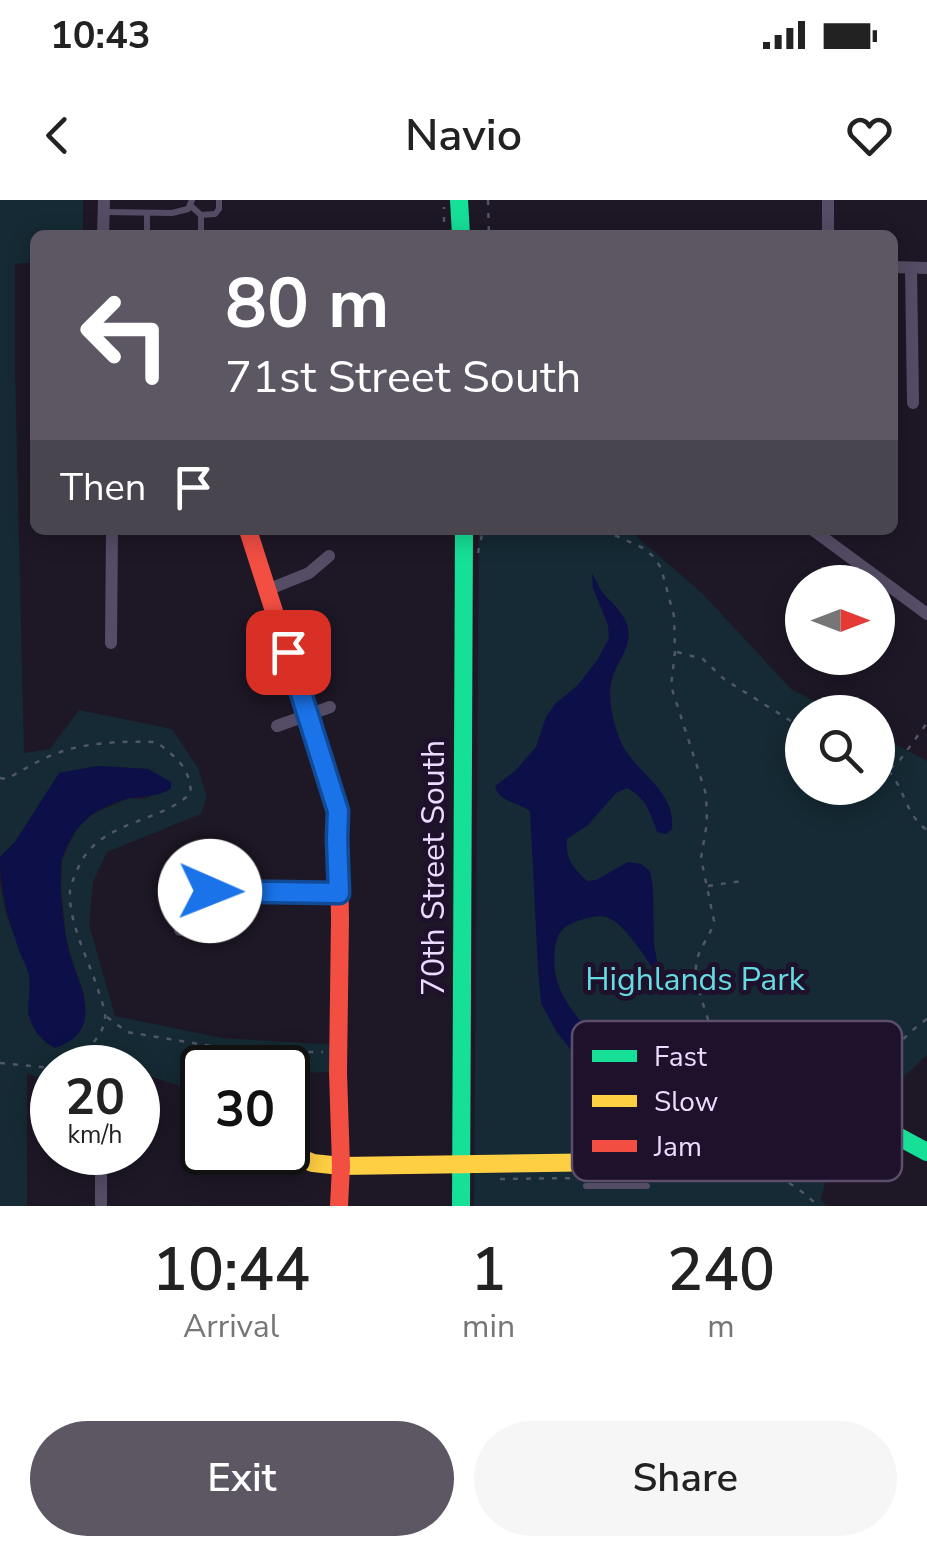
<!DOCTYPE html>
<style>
:root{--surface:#fff;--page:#f6f6f6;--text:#222;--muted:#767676;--accent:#5c5763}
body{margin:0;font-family:"Nunito Sans",sans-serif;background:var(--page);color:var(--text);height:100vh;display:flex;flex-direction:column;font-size:38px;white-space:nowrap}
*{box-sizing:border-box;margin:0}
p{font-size:32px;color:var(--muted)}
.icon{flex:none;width:55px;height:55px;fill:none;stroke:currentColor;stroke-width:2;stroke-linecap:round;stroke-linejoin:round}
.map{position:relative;height:1006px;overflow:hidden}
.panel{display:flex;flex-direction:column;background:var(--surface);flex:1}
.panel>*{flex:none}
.banner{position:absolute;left:30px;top:30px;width:868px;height:305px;border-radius:15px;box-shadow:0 5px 25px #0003;background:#5c5763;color:#fff;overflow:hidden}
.needle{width:65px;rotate:90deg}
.buttons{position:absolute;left:785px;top:365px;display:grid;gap:20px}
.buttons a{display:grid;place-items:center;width:110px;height:110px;border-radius:50%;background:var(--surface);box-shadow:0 5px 25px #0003;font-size:50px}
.speed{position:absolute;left:30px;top:845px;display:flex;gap:20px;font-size:50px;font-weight:700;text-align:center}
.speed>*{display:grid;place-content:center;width:130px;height:130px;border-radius:50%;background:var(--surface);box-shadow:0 5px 25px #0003;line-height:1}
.speed small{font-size:25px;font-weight:400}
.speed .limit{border:5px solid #111;border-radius:15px;background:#fff;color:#111}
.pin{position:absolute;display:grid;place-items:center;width:85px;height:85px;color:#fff;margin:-42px;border-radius:20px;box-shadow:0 5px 15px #0006}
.me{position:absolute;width:110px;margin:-55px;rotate:91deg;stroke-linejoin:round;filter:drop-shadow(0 0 8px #0008)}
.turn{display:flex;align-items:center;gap:35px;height:210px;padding:0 30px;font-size:45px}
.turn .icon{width:130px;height:130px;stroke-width:2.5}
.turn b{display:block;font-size:70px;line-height:85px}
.then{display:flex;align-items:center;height:95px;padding:0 30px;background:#0003;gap:20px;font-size:38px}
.eta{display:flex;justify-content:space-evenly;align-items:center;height:170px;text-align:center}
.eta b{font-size:60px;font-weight:600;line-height:70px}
.action{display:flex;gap:20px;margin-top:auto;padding:20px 30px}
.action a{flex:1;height:115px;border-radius:60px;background:var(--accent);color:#fff;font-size:40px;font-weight:600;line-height:115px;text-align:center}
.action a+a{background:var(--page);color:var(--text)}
.status{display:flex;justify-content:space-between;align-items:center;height:70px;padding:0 50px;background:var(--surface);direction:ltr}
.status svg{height:28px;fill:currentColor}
header{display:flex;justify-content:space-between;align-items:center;height:130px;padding:0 30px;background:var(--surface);font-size:45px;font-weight:600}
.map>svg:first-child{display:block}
.green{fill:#152a34}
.water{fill:#0d1048}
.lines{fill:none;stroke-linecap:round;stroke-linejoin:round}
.path{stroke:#515669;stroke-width:2.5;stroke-dasharray:5 8;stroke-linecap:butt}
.lane{stroke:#554d66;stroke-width:6}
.street{stroke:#554d66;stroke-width:12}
.fast{stroke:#16e098;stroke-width:18}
.slow{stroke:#ffcf43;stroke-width:18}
.jam{stroke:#f24e42;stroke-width:18}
.route-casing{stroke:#114b97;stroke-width:25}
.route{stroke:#1a73e8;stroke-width:18}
.labels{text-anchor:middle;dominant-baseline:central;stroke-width:10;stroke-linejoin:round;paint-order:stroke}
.street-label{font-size:32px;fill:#ebdcff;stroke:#1e112c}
.park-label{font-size:32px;fill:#66dbe1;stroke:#1e112c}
.key{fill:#1e112c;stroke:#5c4e6b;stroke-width:2.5}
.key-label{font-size:28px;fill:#ebdcff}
</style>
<div class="status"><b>10:43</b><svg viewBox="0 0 49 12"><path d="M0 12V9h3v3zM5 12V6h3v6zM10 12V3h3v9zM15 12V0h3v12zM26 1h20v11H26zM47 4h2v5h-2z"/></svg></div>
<header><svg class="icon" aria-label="back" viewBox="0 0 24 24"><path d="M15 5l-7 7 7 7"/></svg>Navio<svg class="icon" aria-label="heart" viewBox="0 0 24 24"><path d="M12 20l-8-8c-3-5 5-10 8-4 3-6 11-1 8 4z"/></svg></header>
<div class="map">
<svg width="927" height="1006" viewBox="0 0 927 1006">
<rect width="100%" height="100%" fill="#1e1726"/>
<g class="green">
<path d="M0,0H83V35H35V62L15,64V166L24,553L50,549L79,510L172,529L198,568L207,597L201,614L107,652L93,682L89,724L115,816L222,838L338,845V872L288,873V868H202V881L180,886L138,872V868H52V881L27,874V1006H0V683L6,714L28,770L30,783L28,816L85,798L71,757L66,736L61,689L62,660L76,629L90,615L129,598L145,599L171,583L148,569L98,566L60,573L15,642L0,657Z"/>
<path d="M479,330H629L703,394L791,489L835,512H802V588H878V535L927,561V855L872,907L828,970L821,999L826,1006H474Z"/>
</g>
<g class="water">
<path d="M592,373C596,380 599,388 604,394C612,404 623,411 627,425C634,448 615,462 611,483C608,500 613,522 619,537C631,572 676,587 672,629L666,634L657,632C650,612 646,598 627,588L616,593L588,625L567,639C565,659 573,667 587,681L596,680L628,662L641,664L650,671L653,687L654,745L661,780C650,765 624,721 606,717C600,715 590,717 584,719C566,724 558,729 555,748C548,804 591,819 605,864C611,881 607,901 606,918L593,878L556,831L541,803L538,769L530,611C517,602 499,602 495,586L515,571L536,547L546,517L555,504L578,485L598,459L609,438L608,425L593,388Z"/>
<path d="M98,566L148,569L171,582V589C154,598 144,595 127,599C113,602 96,610 86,620C75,629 66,645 62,659C57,679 64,738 71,758C83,792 103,832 55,848C43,842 34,832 30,819C25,804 33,787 28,772C26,764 21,757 19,750C8,719 0,690 0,657L15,642L59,573Z"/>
</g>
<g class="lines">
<g class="path">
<path d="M488,0L489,35"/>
<path d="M444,35V7"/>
<path d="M603,330L643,348L654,357L661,368L674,416L675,452L671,486L706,594L707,623L701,658L714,721C711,737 697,749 696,766C694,789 709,814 712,836"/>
<path d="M478,353L483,330"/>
<path d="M677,452L703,459L724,479L802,528"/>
<path d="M878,563C905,578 902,613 927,630"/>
<path d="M890,569L900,560L927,523"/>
<path d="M0,578L6,579C18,573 29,566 41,560C77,542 117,541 157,542C177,559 189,566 191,593C160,623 104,620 81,662C77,670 71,683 70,691C68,724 91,764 100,796C102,802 106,812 105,818C103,842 77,856 59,868"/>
<path d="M708,686L742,681"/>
<path d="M107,817L127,832L247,852H323"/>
<path d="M718,836C731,836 746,836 757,842C767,847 774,855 782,862C806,881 838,880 865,869C885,861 907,832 927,819"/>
<path d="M0,863L52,868"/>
<path d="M640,975C656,974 672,973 688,969C701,966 712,958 726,959C755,960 798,985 818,1006"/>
<path d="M500,979L582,978"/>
</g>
<g class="lane">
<path d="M191,6L201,15V35"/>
<path d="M105,12L172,13L188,9L192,0"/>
<path d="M147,13V35"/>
<path d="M201,15L215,14L219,9V0"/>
<path d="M702,945L697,924L711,843"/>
<path d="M586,986H647"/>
</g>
<g class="street">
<path d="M103,35L104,0"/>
<path d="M828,35V0"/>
<path d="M892,67L927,68"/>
<path d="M911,68L913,203"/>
<path d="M813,330L927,414"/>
<path d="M267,390L309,373L329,356"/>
<path d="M111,443L112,330"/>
<path d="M277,526L330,507"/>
<path d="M180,730C185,708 188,699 210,691L339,693"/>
<path d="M101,1006V974L107,952"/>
</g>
<g class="fast">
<path d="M459,0L461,35"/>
<path d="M713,941L757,924L784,917L843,914L875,924L927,952"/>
<path d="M461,1006L464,330"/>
</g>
<path class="slow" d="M290,954L313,963L341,966L617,962L657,958L713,941"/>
<path class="jam" d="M248,330L338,611L340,719L338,872L341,966L339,1006"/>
</g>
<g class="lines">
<defs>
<path id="route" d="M210,691L339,693L337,639L338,611L288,452"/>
</defs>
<use href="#route" class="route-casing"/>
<use href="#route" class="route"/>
</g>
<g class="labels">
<g class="street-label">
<text transform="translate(433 668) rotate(-90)">70th Street South</text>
</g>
<g class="park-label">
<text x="695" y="779">Highlands Park</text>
</g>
</g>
<rect x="572" y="821" width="330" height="160" rx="15" class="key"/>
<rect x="592" y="850" width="45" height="12" fill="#16e098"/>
<rect x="592" y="895" width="45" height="12" fill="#ffcf43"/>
<rect x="592" y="940" width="45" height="12" fill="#f24e42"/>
<g class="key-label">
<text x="654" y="866">Fast</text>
<text x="654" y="911">Slow</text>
<text x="654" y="956">Jam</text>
</g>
</svg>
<div class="buttons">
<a><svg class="needle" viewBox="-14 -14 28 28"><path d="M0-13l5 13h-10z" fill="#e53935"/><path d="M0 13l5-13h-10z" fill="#767676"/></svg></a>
<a><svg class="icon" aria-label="search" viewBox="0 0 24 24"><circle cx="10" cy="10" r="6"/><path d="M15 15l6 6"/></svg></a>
</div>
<div class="speed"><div>20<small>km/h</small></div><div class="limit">30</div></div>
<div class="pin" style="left:288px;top:452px;background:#d93025"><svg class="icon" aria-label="arrive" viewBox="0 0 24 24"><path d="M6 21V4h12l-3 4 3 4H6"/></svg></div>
<svg class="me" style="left:210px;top:691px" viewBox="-20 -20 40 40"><circle r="19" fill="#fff"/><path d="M0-13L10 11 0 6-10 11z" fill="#1a73e8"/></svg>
<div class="banner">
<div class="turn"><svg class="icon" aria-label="left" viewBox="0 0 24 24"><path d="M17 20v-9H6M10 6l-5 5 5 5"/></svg><div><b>80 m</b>71st Street South</div></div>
<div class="then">Then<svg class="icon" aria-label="arrive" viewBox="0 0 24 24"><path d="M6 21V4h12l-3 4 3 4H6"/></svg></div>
</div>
</div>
<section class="panel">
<div class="eta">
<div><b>10:44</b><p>Arrival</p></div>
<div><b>1</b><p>min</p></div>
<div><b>240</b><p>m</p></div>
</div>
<div class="action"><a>Exit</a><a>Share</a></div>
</section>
